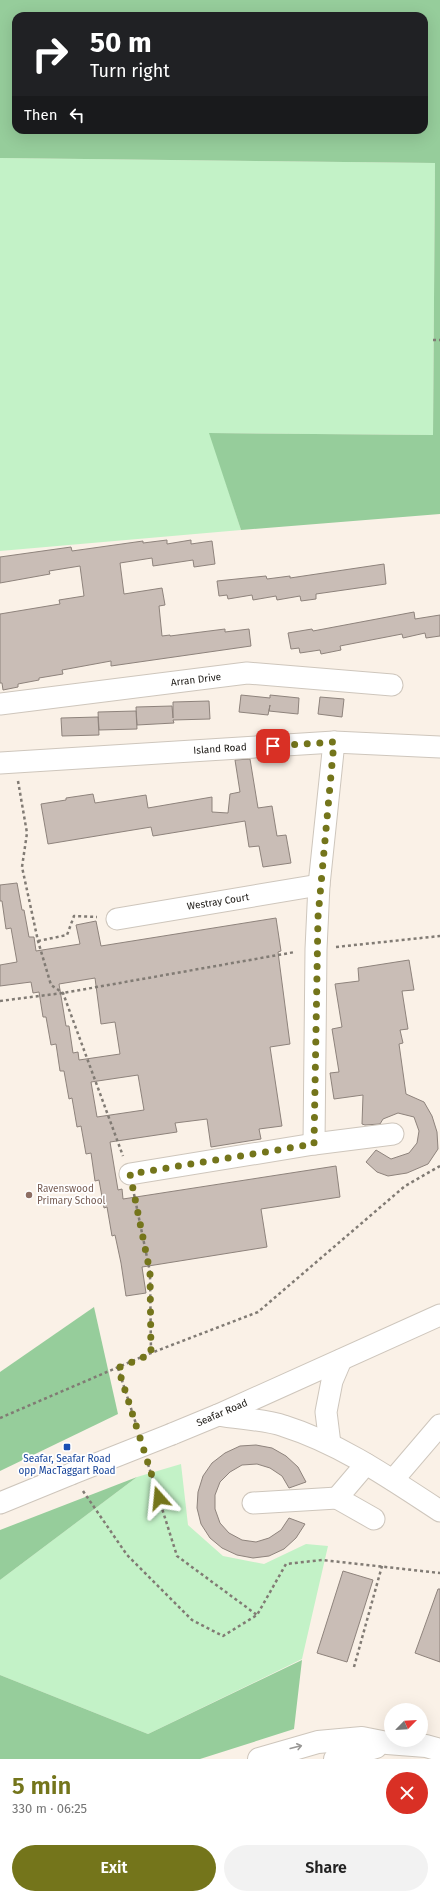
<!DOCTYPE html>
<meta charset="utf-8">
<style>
:root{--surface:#fff;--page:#f2f2f2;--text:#222;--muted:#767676;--accent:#74751b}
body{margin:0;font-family:"Fira Sans",sans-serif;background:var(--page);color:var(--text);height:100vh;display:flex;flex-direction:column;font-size:15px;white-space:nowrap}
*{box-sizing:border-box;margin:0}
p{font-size:13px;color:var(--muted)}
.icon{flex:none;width:22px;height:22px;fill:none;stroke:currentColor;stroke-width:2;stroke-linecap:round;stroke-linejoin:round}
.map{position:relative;height:1759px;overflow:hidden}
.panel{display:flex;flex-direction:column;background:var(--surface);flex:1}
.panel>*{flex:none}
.top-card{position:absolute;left:12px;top:12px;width:416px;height:122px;border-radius:12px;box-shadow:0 4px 16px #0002;background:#202124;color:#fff;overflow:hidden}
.needle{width:26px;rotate:66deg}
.controls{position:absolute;left:384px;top:1703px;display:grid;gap:8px}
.controls a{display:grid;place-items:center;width:44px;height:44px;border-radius:50%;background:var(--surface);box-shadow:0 4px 16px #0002;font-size:20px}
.pin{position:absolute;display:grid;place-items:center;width:34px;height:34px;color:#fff;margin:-17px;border-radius:8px;box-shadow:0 2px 6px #0006}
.me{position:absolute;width:44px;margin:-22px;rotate:342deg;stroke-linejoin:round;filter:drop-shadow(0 0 3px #0008)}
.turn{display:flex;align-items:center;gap:14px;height:84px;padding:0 12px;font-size:18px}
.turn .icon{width:52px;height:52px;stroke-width:2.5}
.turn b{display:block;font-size:28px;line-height:34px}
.then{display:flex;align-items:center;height:38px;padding:0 12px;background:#0003;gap:8px;font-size:15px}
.round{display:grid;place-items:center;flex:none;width:42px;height:42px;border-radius:21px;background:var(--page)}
.overview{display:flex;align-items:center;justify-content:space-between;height:68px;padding:0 12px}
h1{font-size:24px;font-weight:600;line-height:30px;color:var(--accent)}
.action{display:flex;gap:8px;margin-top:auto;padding:8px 12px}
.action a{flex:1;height:46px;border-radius:24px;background:var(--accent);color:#fff;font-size:16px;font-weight:600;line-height:46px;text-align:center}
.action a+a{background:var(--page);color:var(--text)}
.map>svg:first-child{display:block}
.green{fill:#c3f2c7}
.forest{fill:#96cd9b;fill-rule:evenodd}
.building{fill:#c9bdb6;stroke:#8e837c;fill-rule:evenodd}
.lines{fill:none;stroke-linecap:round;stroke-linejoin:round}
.minor-casing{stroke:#cec6bc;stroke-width:23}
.major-casing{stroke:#cec6bc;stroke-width:24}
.path{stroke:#817b74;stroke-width:2.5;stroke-dasharray:3 3;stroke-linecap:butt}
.minor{stroke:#fff;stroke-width:21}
.major{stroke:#fff;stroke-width:22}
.minor-bridge-casing{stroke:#cec6bc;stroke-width:23;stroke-linecap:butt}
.minor-bridge{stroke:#fff;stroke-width:21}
.oneway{stroke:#989795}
.route{stroke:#74751b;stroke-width:7;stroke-dasharray:0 12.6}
.education-dot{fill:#8d6e63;stroke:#fff;stroke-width:1.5}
.transit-dot{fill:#1a4fb4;stroke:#fff;stroke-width:1.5}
.labels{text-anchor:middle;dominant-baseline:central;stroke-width:3.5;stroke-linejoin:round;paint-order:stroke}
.street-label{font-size:10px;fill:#1b1814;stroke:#fff}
.education-label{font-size:10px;fill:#785e54;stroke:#fff;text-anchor:start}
.transit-label{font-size:10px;fill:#164399;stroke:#fff}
</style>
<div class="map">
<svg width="440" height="1759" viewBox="0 0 440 1759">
<rect width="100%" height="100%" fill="#faf1e7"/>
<g class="green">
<path d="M0,158L435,163L433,435L210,433L241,530L0,551Z"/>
<path d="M181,1464L188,1525L223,1556L264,1564L306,1544L328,1546L302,1659L148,1734L0,1675V1580L137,1477Z"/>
</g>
<g class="forest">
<path d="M0,0H440V514L241,530L209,433L433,435L435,163L0,158ZM16,16H424V130H16Z"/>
<path d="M94,1307L118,1414L0,1471V1372Z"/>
<path d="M137,1477L0,1580V1530Z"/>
<path d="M302,1660L294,1729L200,1759H0V1675L148,1734Z"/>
</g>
<g class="building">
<path d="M167,540V544L191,540V544L212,541L215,564L194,567L193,560L153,566L152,558L120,563L124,594L162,588L165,605L159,606L162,636L170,635V636L225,629V632L249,629L251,646L111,666V661L62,670L63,674L39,678V680L18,684V687L3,690L2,683H0V614L60,604L59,600L84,596L80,566L49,571L50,574L0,583V557L71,547L72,551L143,541V543Z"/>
<path d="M384,564L386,584L316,594V599L301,601L300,596L277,600L276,596L253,600L252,595L228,599L227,595L219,596L217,581L266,576L267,579L290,576V578Z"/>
<path d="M414,612L415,619L440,615V636L426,638L425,633L403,638L402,634L340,646L341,650L321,654L320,650L300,653L299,648L291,649L288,633L312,629L313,631Z"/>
<path d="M241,695L270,698V695L299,698L298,714L269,711L270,705L268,715L239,712Z"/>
<path d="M320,697L344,699L342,717L318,714Z"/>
<path d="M209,701L210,719L173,720L174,723L137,725L136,707L172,706L173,718V702Z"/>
<path d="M136,711L137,729L99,730L98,712Z"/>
<path d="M98,717L99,735L62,736L61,718Z"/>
<path d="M250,759L258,808L272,806L277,836L286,835L291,863L263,867L259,846L249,847L245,821L153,836L151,827L48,844L41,804L66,800V798L93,794L95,803L146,795L148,808L212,797V812L228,813L230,794L240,792L235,760Z"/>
<path d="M17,883L22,910H24L29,937H34L36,951L80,944L76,925L96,921L101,946L276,918L281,951L278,952L290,1044L270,1047L282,1126L259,1129L261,1139L211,1147L207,1119L175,1123L177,1132L110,1142L118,1190L122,1189L123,1199L336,1166L340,1197L261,1209L267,1247L142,1267L146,1293L126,1296L121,1263L115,1235L112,1236L107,1207L104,1208L99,1180L95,1181L91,1153L86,1154L81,1126L77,1127L72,1098L69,1099L64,1071H60L56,1044L51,1045L46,1017H43L39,992L33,993L31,982L0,986V965L17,962L11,928L6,929L2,901H0V885ZM95,978L101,1024L115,1022L120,1054L79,1060L78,1052L73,1053L69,1026H66L59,984ZM138,1075L144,1110L97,1117L91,1082Z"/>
<path d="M409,960L414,990L402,991L408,1029L400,1030L403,1043L399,1044L406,1094L424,1102L432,1116L437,1132L438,1149L428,1164L407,1173L388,1176L377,1172L366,1162L376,1150L391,1159L409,1153L417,1143L419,1131L414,1117L398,1113L383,1119L380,1124L365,1125L362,1124L363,1095L334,1099L330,1073L339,1072L332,1029L342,1027L335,984L359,981L358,968Z"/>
<path d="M256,1445L272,1448L286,1456L298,1467L306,1482L289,1488L282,1476L270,1468L257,1464L242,1465L230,1472L220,1482L215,1495V1509L220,1523L229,1533L242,1540L256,1542L269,1538L281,1530L289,1518L305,1524L296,1538L284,1549L269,1556L253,1558L237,1555L222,1548L210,1538L201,1524L197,1508L198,1492L203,1476L212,1463L225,1453L240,1446Z"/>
<path d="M343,1571L373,1580L347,1662L317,1653Z"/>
<path d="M438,1589H440V1662L415,1653Z"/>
</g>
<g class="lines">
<defs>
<g id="minor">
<path d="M0,704L247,673L392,685"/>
<path d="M0,763L334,742L440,747"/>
<path d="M117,919L319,885"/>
<path d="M314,1144L316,949L319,885L334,742"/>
<path d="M130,1174L314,1144L393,1134"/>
<path d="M218,1415C238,1419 265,1419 284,1426C341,1444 391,1479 440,1511"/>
<path d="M172,1434L218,1415L440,1315"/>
<path d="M330,1444L326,1412L332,1381L341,1360"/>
<path d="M366,1464L337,1498L374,1519"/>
<path d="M393,1480L440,1425"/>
<path d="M0,1503L71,1474"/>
<path d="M253,1503L337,1498"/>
</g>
<g id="major">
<path d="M259,1759L318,1742L362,1738L387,1743L426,1746L440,1750"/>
<path d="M335,1759L376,1747"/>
</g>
</defs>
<use href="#minor" class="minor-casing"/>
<use href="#major" class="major-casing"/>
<g class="path">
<path d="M433,340H440"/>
<path d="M18,781L27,833L22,867L38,941L51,985L63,993L123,1156"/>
<path d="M38,941L67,935L74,916L97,917"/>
<path d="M336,947L440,936"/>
<path d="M0,1001L63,993L295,952"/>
<path d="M134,1194L150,1272L151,1353"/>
<path d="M118,1368L137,1427"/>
<path d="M0,1418L151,1353L258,1312L405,1186L440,1166"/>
<path d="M148,1464L177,1556L257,1615"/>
<path d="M83,1491L127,1555L192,1620L223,1636L257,1615L286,1564L322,1560L440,1573"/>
<path d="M354,1667L382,1566"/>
</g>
<use href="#minor" class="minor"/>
<use href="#major" class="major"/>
<defs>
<path id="minor-bridge" d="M71,1474L172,1434"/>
</defs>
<use href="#minor-bridge" class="minor-bridge-casing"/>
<use href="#minor-bridge" class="minor-bridge"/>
</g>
<defs><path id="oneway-shaft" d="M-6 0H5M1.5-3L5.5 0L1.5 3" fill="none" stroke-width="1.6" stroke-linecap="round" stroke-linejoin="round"/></defs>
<use class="oneway" href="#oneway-shaft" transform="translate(296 1747) rotate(-14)"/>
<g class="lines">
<path class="route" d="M159,1498L118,1368L151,1354L150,1272L130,1174L314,1144L318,917L334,742L273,746"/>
</g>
<circle class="education-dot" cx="29" cy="1195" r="4"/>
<rect class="transit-dot" x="63" y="1443" width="8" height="8" rx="2"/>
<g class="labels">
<g class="street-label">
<text transform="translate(196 680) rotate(-7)">Arran Drive</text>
<text transform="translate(220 749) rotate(-4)">Island Road</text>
<text transform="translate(218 902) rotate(-9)">Westray Court</text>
<text transform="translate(222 1413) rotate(-23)">Seafar Road</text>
</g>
<g class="education-label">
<text x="37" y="1189">Ravenswood<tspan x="37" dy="12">Primary School</tspan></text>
</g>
<g class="transit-label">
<text x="67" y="1459">Seafar, Seafar Road<tspan x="67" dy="12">opp MacTaggart Road</tspan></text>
</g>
</g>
</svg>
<div class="controls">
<a><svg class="needle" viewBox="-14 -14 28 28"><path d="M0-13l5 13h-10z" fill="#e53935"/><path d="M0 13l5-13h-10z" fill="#767676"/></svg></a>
</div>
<div class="pin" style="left:273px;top:746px;background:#d93025"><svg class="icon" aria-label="arrive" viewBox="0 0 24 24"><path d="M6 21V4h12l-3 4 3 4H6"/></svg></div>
<svg class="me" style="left:159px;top:1498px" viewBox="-20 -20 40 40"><path d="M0-17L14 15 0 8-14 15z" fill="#74751b" stroke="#fff" stroke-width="4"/></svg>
<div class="top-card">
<div class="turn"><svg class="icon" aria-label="right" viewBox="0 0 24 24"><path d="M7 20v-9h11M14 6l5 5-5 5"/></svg><div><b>50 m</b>Turn right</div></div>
<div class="then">Then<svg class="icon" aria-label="left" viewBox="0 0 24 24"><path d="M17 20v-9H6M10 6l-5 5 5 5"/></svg></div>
</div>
</div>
<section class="panel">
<div class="overview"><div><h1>5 min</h1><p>330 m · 06:25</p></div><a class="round" style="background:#d93025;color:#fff"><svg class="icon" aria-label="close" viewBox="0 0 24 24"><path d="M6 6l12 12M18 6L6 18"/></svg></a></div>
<div class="action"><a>Exit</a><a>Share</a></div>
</section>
